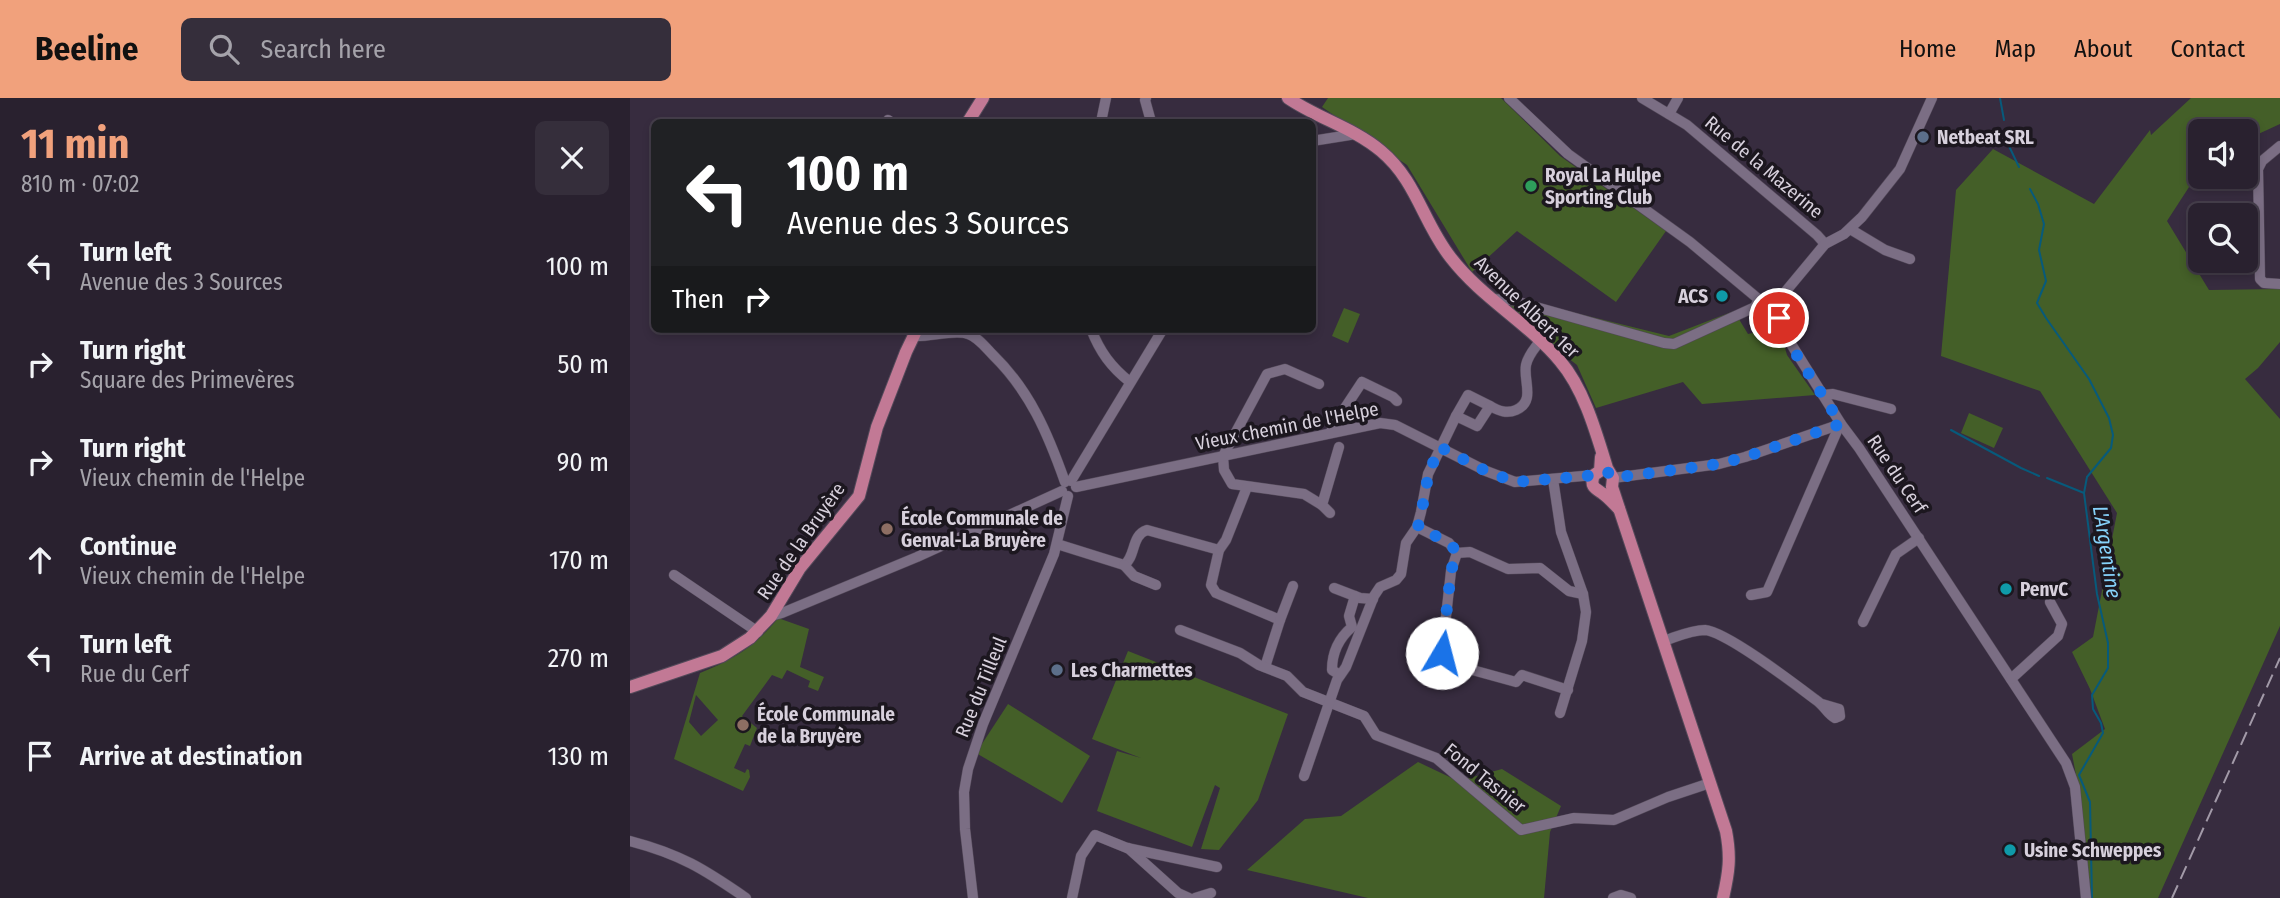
<!DOCTYPE html>
<meta charset="utf-8">
<style>
:root{--surface:#29212f;--page:#352e3b;--text:#f1f3f6;--muted:#a5a3aa;--line:#453e4b;--accent:#f1a17c}
body{margin:0;font-family:"Fira Sans Condensed",sans-serif;background:var(--page);color:var(--text);height:100vh;display:flex;flex-direction:column;font-size:26px;white-space:nowrap}
*{box-sizing:border-box;margin:0}
p{font-size:23px;color:var(--muted)}
.icon{flex:none;width:38px;height:38px;fill:none;stroke:currentColor;stroke-width:2;stroke-linecap:round;stroke-linejoin:round}
.map{position:relative;flex:1;overflow:hidden}
.details{display:flex;flex-direction:column;background:var(--surface);width:630px}
.details>*{flex:none}
.hud{position:absolute;left:21px;top:21px;width:665px;height:214px;border-radius:10px;box-shadow:0 4px 10px #0003,0 0 0 2px var(--line);background:#202124;color:#fff;overflow:hidden}
.buttons{position:absolute;left:1558px;top:21px;display:grid;gap:14px}
.buttons a{display:grid;place-items:center;width:70px;height:70px;border-radius:10px;background:var(--surface);box-shadow:0 4px 10px #0003,0 0 0 2px var(--line);font-size:35px}
.pin{position:absolute;display:grid;place-items:center;width:60px;height:60px;color:#fff;margin:-30px;border:4px solid #fff;border-radius:50%;box-shadow:0 2px 7px #0007}
.me{position:absolute;width:77px;margin:-38px;rotate:8deg;stroke-linejoin:round;filter:drop-shadow(0 0 5px #0008)}
.turn{display:flex;align-items:center;gap:24px;height:147px;padding:0 21px;font-size:32px}
.turn .icon{width:91px;height:91px;stroke-width:2.5}
.turn b{display:block;font-size:49px;line-height:60px}
.then{display:flex;align-items:center;height:66px;padding:0 21px;background:#0003;gap:14px;font-size:26px}
.round{display:grid;place-items:center;flex:none;width:74px;height:74px;border-radius:10px;background:var(--page)}
.headline{display:flex;align-items:center;justify-content:space-between;height:119px;padding:0 21px}
h1{font-size:42px;font-weight:700;line-height:52px;color:var(--accent)}
ul{padding:0;list-style:none}
li{display:flex;align-items:center;gap:21px;height:98px;padding:0 21px}
li div{flex:1}
li b{display:block;font-size:26px}
li em{font-style:normal}
header{display:flex;align-items:center;gap:42px;box-sizing:border-box;height:98px;padding:0 35px;background:var(--accent);color:#111}
header strong{font-size:33px}
nav{display:flex;gap:38px;margin-inline-start:auto;font-size:24px}
.search{width:490px;height:63px;background:var(--page);display:flex;align-items:center;gap:18px;box-sizing:border-box;padding:0 24px;border-radius:10px;color:var(--muted);font-size:26px}
main{display:flex;flex:1;min-height:0}
.map>svg:first-child{display:block}
.green{fill:#445f28;fill-rule:evenodd}
.lines{fill:none;stroke-linecap:round;stroke-linejoin:round}
.stream{stroke:#075a7b;stroke-width:2}
.minor-casing{stroke:#534959;stroke-width:11}
.major-casing{stroke:#534959;stroke-width:14}
.minor{stroke:#7b6e84;stroke-width:10}
.major{stroke:#c27995;stroke-width:12}
.rail{stroke:#a29aa8;stroke-width:2;stroke-dasharray:14 7;stroke-linecap:butt}
.route{stroke:#1a73e8;stroke-width:12;stroke-dasharray:0 21.6}
.service-dot{fill:#5c6f8a;stroke:#1c171f;stroke-width:2.5}
.leisure-dot{fill:#2e9e5b;stroke:#1c171f;stroke-width:2.5}
.culture-dot{fill:#0f9aa8;stroke:#1c171f;stroke-width:2.5}
.education-dot{fill:#8d6e63;stroke:#1c171f;stroke-width:2.5}
.labels{text-anchor:middle;dominant-baseline:central;stroke-width:7;stroke-linejoin:round;paint-order:stroke}
.poi-label{font-size:19px;font-weight:bold;fill:#d7d0dc;stroke:#1c171f;text-anchor:start}
.street-label{font-size:19px;fill:#d7d0dc;stroke:#1c171f}
.water-label{font-size:21px;font-style:italic;fill:#86d2fa;stroke:#1c171f}
</style>
<header>
<strong>Beeline</strong>
<div class="search"><svg class="icon" aria-label="search" viewBox="0 0 24 24"><circle cx="10" cy="10" r="6"/><path d="M15 15l6 6"/></svg>Search here</div>
<nav><a>Home</a><a>Map</a><a>About</a><a>Contact</a></nav>
</header>
<main>
<section class="details">
<div class="headline"><div><h1>11 min</h1><p>810 m · 07:02</p></div><a class="round"><svg class="icon" aria-label="close" viewBox="0 0 24 24"><path d="M6 6l12 12M18 6L6 18"/></svg></a></div>
<ul>
<li><svg class="icon" aria-label="left" viewBox="0 0 24 24"><path d="M17 20v-9H6M10 6l-5 5 5 5"/></svg><div><b>Turn left</b><p>Avenue des 3 Sources</p></div><em>100 m</em></li>
<li><svg class="icon" aria-label="right" viewBox="0 0 24 24"><path d="M7 20v-9h11M14 6l5 5-5 5"/></svg><div><b>Turn right</b><p>Square des Primevères</p></div><em>50 m</em></li>
<li><svg class="icon" aria-label="right" viewBox="0 0 24 24"><path d="M7 20v-9h11M14 6l5 5-5 5"/></svg><div><b>Turn right</b><p>Vieux chemin de l'Helpe</p></div><em>90 m</em></li>
<li><svg class="icon" aria-label="ahead" viewBox="0 0 24 24"><path d="M12 20V5M6 11l6-6 6 6"/></svg><div><b>Continue</b><p>Vieux chemin de l'Helpe</p></div><em>170 m</em></li>
<li><svg class="icon" aria-label="left" viewBox="0 0 24 24"><path d="M17 20v-9H6M10 6l-5 5 5 5"/></svg><div><b>Turn left</b><p>Rue du Cerf</p></div><em>270 m</em></li>
<li><svg class="icon" aria-label="arrive" viewBox="0 0 24 24"><path d="M6 21V4h12l-3 4 3 4H6"/></svg><div><b>Arrive at destination</b></div><em>130 m</em></li>
</ul>
</section>
<div class="map">
<svg width="1650" height="800" viewBox="0 0 1650 800">
<rect width="100%" height="100%" fill="#372c3f"/>
<g class="green">
<path d="M698,0H871L930,58L1036,133L986,204L887,133L842,174L777,67L692,9Z"/>
<path d="M1561,0H1650V26L1624,38L1615,45V33H1570V79H1571L1561,86L1537,123L1579,192L1650,191V244L1628,270L1615,281L1650,321V528L1528,800H1459L1450,698L1442,656L1475,631L1460,591L1442,554L1463,539L1487,415L1410,293L1311,258L1326,92L1363,51L1464,106L1520,32L1521,37Z"/>
<path d="M864,195L1039,238L1104,213L1118,236L1149,229L1157,257L1185,297L1072,306L1053,284L966,310L947,267L929,253Z"/>
<path d="M714,210L730,216L718,245L702,238Z"/>
<path d="M1339,315L1373,330L1364,350L1331,335Z"/>
<path d="M148,520L179,531L170,569L194,579L188,593L178,589L180,583L157,572L152,581L142,577L112,618L127,630L120,648L115,646L104,670L115,675L117,671L119,672L120,679L113,693L44,661L70,575C103,562 125,549 148,520ZM66,597L88,622L71,638L59,624Z"/>
<path d="M498,553L658,616L628,702L589,752L571,751L590,690L585,687L562,749L467,713L487,653L511,660L462,641Z"/>
<path d="M378,606L460,658L432,705L346,655Z"/>
<path d="M788,664L828,683L872,671L931,708L920,734L914,800H738L617,772L675,721L711,718Z"/>
</g>
<g class="lines">
<g class="stream">
<path d="M1370,0L1374,22"/>
<path d="M1378,46L1389,69"/>
<path d="M1400,91L1408,106L1414,126L1409,152L1416,183L1407,205L1416,220L1459,281L1479,320L1483,337L1481,350L1457,379L1454,395L1467,496L1478,545V570L1462,597L1463,611L1471,625L1473,635L1449,677L1460,704L1462,800"/>
<path d="M1321,332L1391,370L1409,378"/>
<path d="M1417,380L1454,395"/>
</g>
<defs>
<g id="minor">
<path d="M516,0L515,2L520,20"/>
<path d="M879,0L938,56L1060,144L1138,209L1211,326L1229,350L1436,665L1445,689L1456,800"/>
<path d="M1012,0L1057,27L1187,137L1195,146"/>
<path d="M1039,16L1048,0"/>
<path d="M258,22L261,24"/>
<path d="M471,24L476,0"/>
<path d="M682,43L726,36"/>
<path d="M1650,48L1632,63L1628,71L1630,181L1634,185L1650,186"/>
<path d="M1220,131L1255,152L1280,161"/>
<path d="M861,201L881,202L1034,245L1044,246L1125,209L1129,201"/>
<path d="M1146,205L1195,146L1214,136L1232,119L1270,71L1302,0"/>
<path d="M461,231C470,254 481,269 500,284"/>
<path d="M284,238C300,239 325,231 338,236C348,239 356,250 363,257C400,293 418,336 435,384"/>
<path d="M689,286L655,271L637,276L593,358L594,372L602,386L674,396L692,407"/>
<path d="M1193,297L1203,296L1261,311"/>
<path d="M826,318L838,297L860,308"/>
<path d="M701,334L703,328L732,284L763,299L767,303"/>
<path d="M983,380L1089,366L1115,359L1211,326"/>
<path d="M923,381L931,434L953,496L956,514L952,543L930,615"/>
<path d="M441,383L533,231"/>
<path d="M446,389L750,325L765,327L856,373L885,384L964,377"/>
<path d="M617,389L596,442L589,452L581,487L586,495L650,522L635,569"/>
<path d="M700,415L692,407L709,349"/>
<path d="M787,429L819,445L827,455L840,454L878,471L910,470L939,493L953,496"/>
<path d="M427,446L494,467C506,459 501,437 517,432L589,452"/>
<path d="M827,455L821,473L812,555L817,565L886,584L892,577L938,592"/>
<path d="M494,467L504,478L526,487"/>
<path d="M44,477L128,534"/>
<path d="M704,490L730,500L743,501"/>
<path d="M1121,497L1137,494L1207,333V327"/>
<path d="M141,518L152,515L287,459L432,393"/>
<path d="M650,522L663,488"/>
<path d="M1233,524L1266,456L1289,440"/>
<path d="M550,532L610,555L629,567L657,578L673,594L734,618L746,637L806,660L891,732L944,720L984,722L1038,699L1080,685"/>
<path d="M1033,543C1046,539 1061,532 1075,532C1097,534 1166,587 1186,602C1194,607 1197,616 1205,620L1210,618L1209,611L1192,606"/>
<path d="M710,577L702,572C702,555 709,540 722,529L719,518L725,498"/>
<path d="M1381,581L1428,538L1432,526L1420,504"/>
<path d="M674,678L707,582L716,569L744,498L750,489L766,482L771,476L776,445L787,429L791,414L798,376L826,318L847,328L860,308C869,313 877,316 886,312C906,303 893,283 896,267C898,257 905,250 910,243"/>
<path d="M0,743C50,756 74,771 116,800"/>
<path d="M498,750L548,795L559,800"/>
<path d="M343,800L335,731L334,694L338,671L353,626L424,456L438,398"/>
<path d="M442,800L451,758L465,737L497,750L587,769"/>
<path d="M565,800L581,795"/>
<path d="M983,800L991,797L1001,800"/>
</g>
<g id="major">
<path d="M658,0C687,20 724,30 751,53C787,83 793,125 821,160C852,200 897,224 930,263C954,291 966,334 977,370L983,380L982,389L1096,733C1101,759 1099,774 1093,800"/>
<path d="M338,24L353,0"/>
<path d="M971,359L970,373L964,377C960,388 964,390 972,395C978,399 984,406 989,411"/>
<path d="M0,589L92,558L120,540L141,518L170,470L229,398L247,329L276,254L287,231"/>
</g>
</defs>
<use href="#minor" class="minor-casing"/>
<use href="#major" class="major-casing"/>
<use href="#minor" class="minor"/>
<use href="#major" class="major"/>
<path class="rail" d="M1542,800L1650,560"/>
</g>
<g class="lines">
<path class="route" d="M812,555L821,473L827,454L819,445L788,429L796,392L798,376L810,349L856,373L885,384L957,378L970,373L979,375L983,380L1089,366L1115,359L1211,326L1152,234L1148,226L1149,220"/>
</g>
<g class="service-dot">
<circle cx="1293" cy="39" r="7"/>
<circle cx="427" cy="572" r="7"/>
</g>
<circle class="leisure-dot" cx="901" cy="88" r="7"/>
<g class="culture-dot">
<circle cx="1092" cy="198" r="7"/>
<circle cx="1376" cy="491" r="7"/>
<circle cx="1380" cy="752" r="7"/>
</g>
<g class="education-dot">
<circle cx="257" cy="431" r="7"/>
<circle cx="113" cy="627" r="7"/>
</g>
<g class="labels">
<g class="poi-label">
<text x="1307" y="39">Netbeat SRL</text>
<text x="915" y="77">Royal La Hulpe<tspan x="915" dy="22">Sporting Club</tspan></text>
<text x="1078" y="198" text-anchor="end">ACS</text>
<text x="271" y="420">École Communale de<tspan x="271" dy="22">Genval-La Bruyère</tspan></text>
<text x="1390" y="491">PenvC</text>
<text x="441" y="572">Les Charmettes</text>
<text x="127" y="616">École Communale<tspan x="127" dy="22">de la Bruyère</tspan></text>
<text x="1394" y="752">Usine Schweppes</text>
</g>
<g class="street-label">
<text transform="translate(1134 69) rotate(40)">Rue de la Mazerine</text>
<text transform="translate(897 209) rotate(44)">Avenue Albert 1er</text>
<text transform="translate(657 328) rotate(-11)">Vieux chemin de l'Helpe</text>
<text transform="translate(1267 376) rotate(56)">Rue du Cerf</text>
<text transform="translate(171 443) rotate(-55)">Rue de la Bruyère</text>
<text transform="translate(351 589) rotate(-68)">Rue du Tilleul</text>
<text transform="translate(855 680) rotate(39)">Fond Tasnier</text>
</g>
<g class="water-label">
<text transform="translate(1477 454) rotate(81)">L'Argentine</text>
</g>
</g>
</svg>
<div class="buttons">
<a><svg class="icon" aria-label="sound" viewBox="0 0 24 24"><path d="M4 9h4l5-4v14l-5-4H4zM17 9q2 3 0 6"/></svg></a>
<a><svg class="icon" aria-label="search" viewBox="0 0 24 24"><circle cx="10" cy="10" r="6"/><path d="M15 15l6 6"/></svg></a>
</div>
<div class="pin" style="left:1149px;top:220px;background:#d93025"><svg class="icon" aria-label="arrive" viewBox="0 0 24 24"><path d="M6 21V4h12l-3 4 3 4H6"/></svg></div>
<svg class="me" style="left:812px;top:555px" viewBox="-20 -20 40 40"><circle r="19" fill="#fff"/><path d="M0-13L10 11 0 6-10 11z" fill="#1a73e8"/></svg>
<div class="hud">
<div class="turn"><svg class="icon" aria-label="left" viewBox="0 0 24 24"><path d="M17 20v-9H6M10 6l-5 5 5 5"/></svg><div><b>100 m</b>Avenue des 3 Sources</div></div>
<div class="then">Then<svg class="icon" aria-label="right" viewBox="0 0 24 24"><path d="M7 20v-9h11M14 6l5 5-5 5"/></svg></div>
</div>
</div>
</main>
